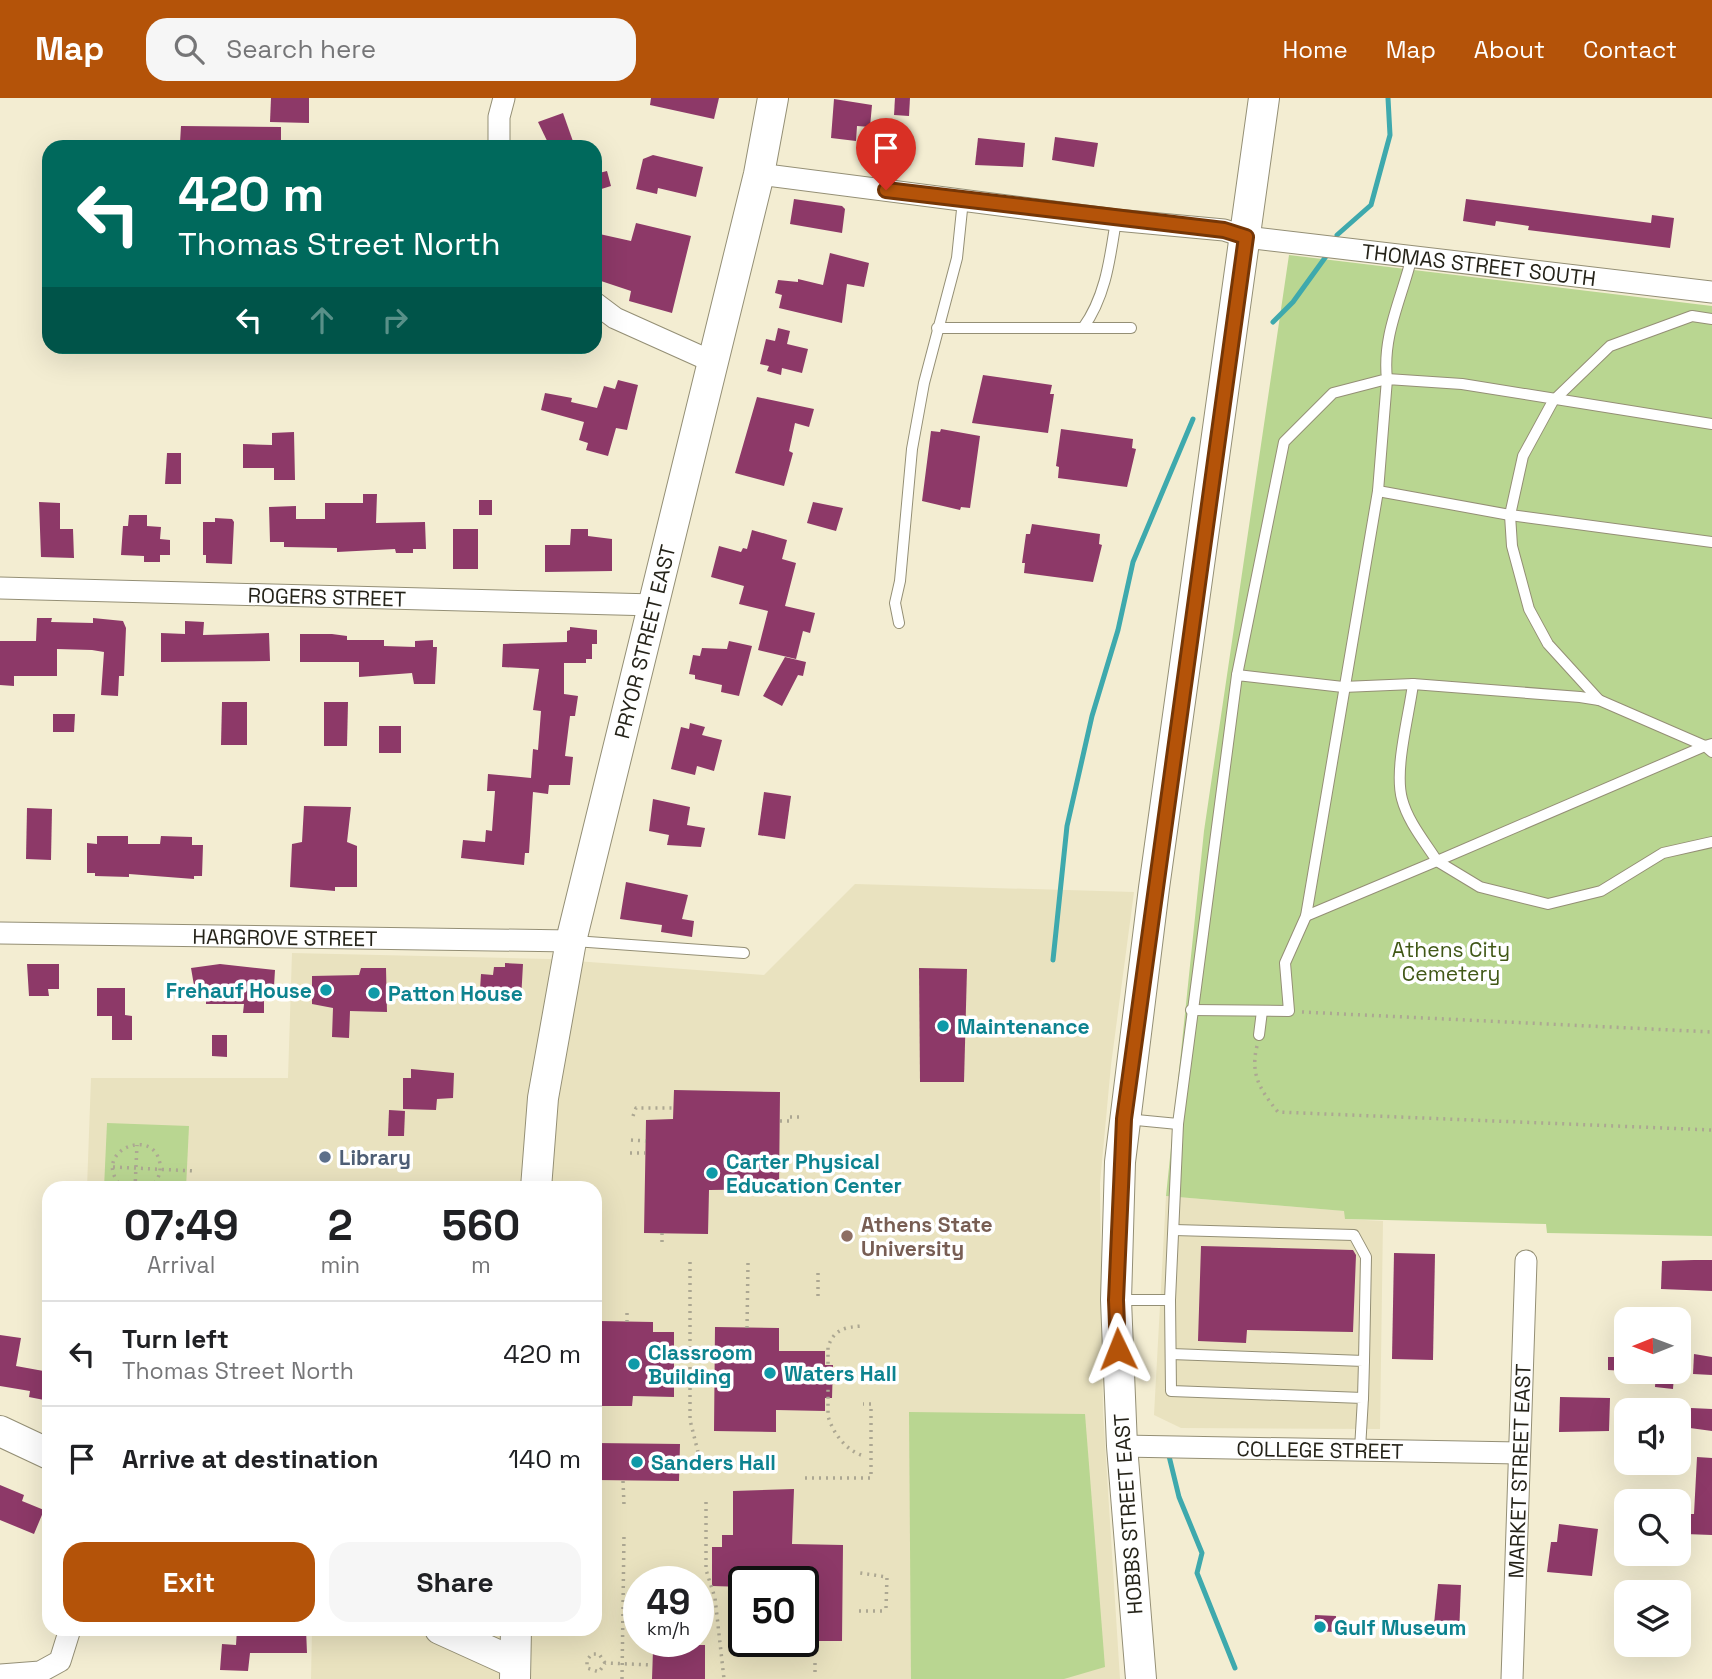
<!DOCTYPE html>
<style>
:root{--surface:#fff;--page:#f6f6f6;--text:#202124;--muted:#757577;--line:#e0e0e0;--accent:#b45309}
body{margin:0;font-family:"Space Grotesk",sans-serif;background:var(--page);color:var(--text);height:100vh;display:flex;flex-direction:column;font-size:26px;white-space:nowrap}
*{box-sizing:border-box;margin:0}
p{font-size:23px;color:var(--muted)}
.icon{flex:none;width:38px;height:38px;fill:none;stroke:currentColor;stroke-width:2;stroke-linecap:round;stroke-linejoin:round}
.map{position:relative;flex:1;overflow:hidden}
.panel{position:absolute;left:42px;top:1083px;width:560px;height:455px;display:flex;flex-direction:column;background:var(--surface);border-radius:21px;box-shadow:0 7px 28px #0002}
.panel>*{flex:none}
.hud{position:absolute;left:42px;top:42px;width:560px;height:214px;border-radius:21px;box-shadow:0 7px 28px #0002;background:#00695c;color:#fff;overflow:hidden}
.needle{width:46px;rotate:269deg}
.buttons{position:absolute;left:1614px;top:1209px;display:grid;gap:14px}
.buttons a{display:grid;place-items:center;width:77px;height:77px;border-radius:14px;background:var(--surface);box-shadow:0 7px 28px #0002;font-size:35px}
.speed{position:absolute;left:623px;top:1468px;display:flex;gap:14px;font-size:35px;font-weight:700;text-align:center}
.speed>*{display:grid;place-content:center;width:91px;height:91px;border-radius:50%;background:var(--surface);box-shadow:0 7px 28px #0002;line-height:1}
.speed small{font-size:18px;font-weight:400}
.speed .limit{border:4px solid #111;border-radius:10px;background:#fff;color:#111}
.pin{position:absolute;display:grid;place-items:center;width:60px;height:60px;color:#fff;margin:-72px -30px;border-radius:50% 50% 50% 0;rotate:-45deg;box-shadow:0 0 7px #0007}
.pin .icon{rotate:45deg}
.me{position:absolute;width:77px;margin:-38px;rotate:358deg;stroke-linejoin:round;filter:drop-shadow(0 0 5px #0008)}
.turn{display:flex;align-items:center;gap:24px;height:147px;padding:0 21px;font-size:32px}
.turn .icon{width:91px;height:91px;stroke-width:2.5}
.turn b{display:block;font-size:49px;line-height:60px}
.lanes{display:flex;align-items:center;height:66px;padding:0 21px;background:#0003;justify-content:center;gap:35px;direction:ltr}
.lanes .off{opacity:.35}
.eta{display:flex;justify-content:space-evenly;align-items:center;height:119px;text-align:center}
.eta b{font-size:42px;font-weight:800;line-height:49px}
.primary-button{display:flex;gap:14px;margin-top:auto;padding:14px 21px}
.primary-button a{flex:1;height:80px;border-radius:21px;background:var(--accent);color:#fff;font-size:28px;font-weight:800;line-height:80px;text-align:center}
.primary-button a+a{background:var(--page);color:var(--text)}
ul{padding:0;list-style:none}
li{display:flex;align-items:center;gap:21px;height:105px;padding:0 21px;border-top:2px solid var(--line)}
li div{flex:1}
li b{display:block;font-size:26px}
li em{font-style:normal}
header{display:flex;align-items:center;gap:42px;box-sizing:border-box;height:98px;padding:0 35px;background:var(--accent);color:#fff}
header strong{font-size:33px}
nav{display:flex;gap:38px;margin-inline-start:auto;font-size:24px}
.search{width:490px;height:63px;background:var(--page);display:flex;align-items:center;gap:18px;box-sizing:border-box;padding:0 24px;border-radius:21px;color:var(--muted);font-size:26px}
.map>svg:first-child{display:block}
.built{fill:#e9e2bf;fill-rule:evenodd}
.green{fill:#b9d691}
.lines{fill:none;stroke-linecap:round;stroke-linejoin:round}
.stream{stroke:#3ea9ad;stroke-width:5}
.building{fill:#8d3968}
.lane-casing{stroke:#948f75;stroke-width:12}
.street-casing{stroke:#948f75;stroke-width:23}
.secondary-casing{stroke:#948f75;stroke-width:32}
.path{stroke:#aca792;stroke-width:3.5;stroke-dasharray:2 5;stroke-linecap:butt}
.lane{stroke:#fff;stroke-width:10}
.street{stroke:#fff;stroke-width:21}
.secondary{stroke:#fff;stroke-width:30}
.route-casing{stroke:#753606;stroke-width:18}
.route{stroke:#b45309;stroke-width:12}
.culture-dot{fill:#0f9aa8;stroke:#fff;stroke-width:2.5}
.service-dot{fill:#5c6f8a;stroke:#fff;stroke-width:2.5}
.education-dot{fill:#8d6e63;stroke:#fff;stroke-width:2.5}
.labels{text-anchor:middle;dominant-baseline:central;stroke-width:7;stroke-linejoin:round;paint-order:stroke}
.street-label{font-size:21px;fill:#252319;stroke:#fff}
.park-label{font-size:21px;fill:#415817;stroke:#fff}
.culture-label{font-size:21px;font-weight:bold;fill:#0d838f;stroke:#fff;text-anchor:start}
.service-label{font-size:21px;font-weight:bold;fill:#4e5e75;stroke:#fff;text-anchor:start}
.education-label{font-size:21px;font-weight:bold;fill:#785e54;stroke:#fff;text-anchor:start}
</style>
<header>
<strong>Map</strong>
<div class="search"><svg class="icon" aria-label="search" viewBox="0 0 24 24"><circle cx="10" cy="10" r="6"/><path d="M15 15l6 6"/></svg>Search here</div>
<nav><a>Home</a><a>Map</a><a>About</a><a>Contact</a></nav>
</header>
<div class="map">
<svg width="1712" height="1581" viewBox="0 0 1712 1581">
<rect width="100%" height="100%" fill="#f3edd2"/>
<g class="built">
<path d="M855,786L1134,794L1111,967L1100,1085L1103,1314L1120,1581H311L312,1531H595V1090H87L91,980H288L292,855L549,861L764,877ZM639,1484H698V1544H639ZM744,1484H803V1544H744Z"/>
<path d="M1166,1098L1345,1113V1121L1383,1123L1380,1331L1181,1330L1154,1317Z"/>
</g>
<g class="green">
<path d="M1289,157L1712,208V1138L1547,1135L1546,1126L1345,1121L1344,1113L1166,1098L1204,733Z"/>
<path d="M107,1025L189,1028L186,1090H104Z"/>
<path d="M909,1314L1085,1316L1105,1569L1064,1581H911Z"/>
</g>
<g class="lines">
<g class="stream">
<path d="M1337,137L1371,107L1390,37L1388,0"/>
<path d="M1273,224L1293,204L1327,157"/>
<path d="M1053,862L1067,728L1092,618L1118,532L1133,464L1193,321"/>
<path d="M1169,1358L1179,1399L1202,1455L1197,1475L1235,1570"/>
</g>
</g>
<g class="building">
<path d="M271,0H309V25L270,24Z"/>
<path d="M651,0H719L714,21L650,7Z"/>
<path d="M895,0H910L909,18L894,17Z"/>
<path d="M834,1L872,7L870,29L857,28L856,43L831,40Z"/>
<path d="M563,15L575,49H550L538,24Z"/>
<path d="M181,28L281,29V49H191V45H180Z"/>
<path d="M1055,39L1098,45L1094,69L1052,62Z"/>
<path d="M978,40L1025,45L1023,69L975,67Z"/>
<path d="M653,57L703,69L696,99L658,90L657,96L636,91L643,61Z"/>
<path d="M607,73L611,88L595,93V76Z"/>
<path d="M794,101L842,108L845,111L842,135L790,126Z"/>
<path d="M1466,101L1651,125L1652,117L1674,120L1670,150L1528,132L1529,128L1496,123L1495,128L1463,123Z"/>
<path d="M636,125L691,138L672,215L629,203L631,193L595,181V135L631,143Z"/>
<path d="M830,155L869,165L864,189L847,186L842,225L779,210L782,197L775,195L778,182L798,184V181L823,187Z"/>
<path d="M778,230L790,233L787,246L808,251L802,275L782,270L781,277L767,273L769,268L760,266L766,241L775,243Z"/>
<path d="M983,277L1052,287L1050,296H1054L1048,335L972,325Z"/>
<path d="M618,282L638,287L627,332L616,330L608,358L586,352L588,345L579,342L584,324L541,312L545,295L572,300L571,304L597,310L604,288L615,291Z"/>
<path d="M757,299L814,311L809,329L795,325L789,353L793,355L784,388L735,375Z"/>
<path d="M941,331L980,338L970,410L961,409L960,412L922,403L931,333L940,334Z"/>
<path d="M1061,331L1133,341L1132,350L1136,351L1127,389L1058,380L1059,369L1056,368Z"/>
<path d="M294,334L295,382H274V370H243V346L272,347V335Z"/>
<path d="M167,355H181V386H165Z"/>
<path d="M363,396H377L376,425L425,424L426,451H413V455H396L395,451L337,454V450L284,449V444H270L269,409L296,408V421H325V405H363Z"/>
<rect x="479" y="402" width="13" height="15"/>
<path d="M39,404L60,405V431H73L74,460L41,459Z"/>
<path d="M813,404L843,410L836,433L807,425Z"/>
<path d="M129,417H147V428L161,429L160,441L170,442V457H160V464H144V458L121,457L123,428H128Z"/>
<path d="M215,420L232,421L234,424L232,466L206,465V457H203V424H215Z"/>
<path d="M1032,426L1100,436L1099,446L1102,447L1093,484L1024,475L1025,465H1022L1026,436H1030Z"/>
<rect x="453" y="431" width="25" height="40"/>
<path d="M571,431H588V438L612,441V473L545,474V447H570Z"/>
<path d="M752,432L787,442L782,461L796,465L785,508L815,515L810,535L803,533L796,561L758,552L768,513L739,506L744,488L711,479L719,448L741,454L743,450L747,451Z"/>
<path d="M37,520H52L51,524L93,525V520L123,523L126,530L124,578H119L118,598L101,597L104,554L92,552L57,551V578H14V588L0,587V543H36Z"/>
<path d="M185,523L204,524L203,537L269,535L270,563L161,564V535L185,536Z"/>
<path d="M570,529L597,532V546H592V561H586V565H564V596L578,598L575,618H570L565,658L573,659L570,687H549L548,696L533,694L529,755H525L524,767L461,760L463,742L485,744L486,732L492,733L495,693H487L488,676L531,680L533,651L538,652L541,613L533,612L539,571L502,569L503,546L567,544V533L570,532Z"/>
<path d="M300,536H332L347,538V542H384V548L415,549V543L433,542V549H437L435,586H414L412,575L359,579V564H300Z"/>
<path d="M729,543L752,548L739,598L721,594L722,587L695,581V577L689,576L693,557L700,558L702,550L727,551Z"/>
<path d="M785,559L806,564L803,578L798,577L782,608L763,598Z"/>
<path d="M222,604H247V647H221Z"/>
<path d="M324,604H348L347,648H324Z"/>
<path d="M53,616H75L74,634H53Z"/>
<path d="M690,625L705,629L702,637L722,642L714,673L697,668L695,677L671,671L681,629L689,631Z"/>
<rect x="379" y="628" width="22" height="27"/>
<path d="M764,694L791,698L785,741L758,737Z"/>
<path d="M653,701L690,709L687,727L705,730L701,749L667,747L669,737L649,733Z"/>
<path d="M304,708L351,709L347,744L357,748V789H335V793L290,789L292,746L302,744Z"/>
<path d="M27,710L52,711L51,762L26,761Z"/>
<path d="M97,738H128V746H160L161,738L192,739V747H203L202,778H194V781L129,776V779L95,778V775H87V745L97,746Z"/>
<path d="M626,784L688,797L682,821L694,823L692,839L661,834L662,827L620,821Z"/>
<path d="M505,865L523,866L521,902L492,900L493,896H482L480,892L481,876L493,877L494,869H505Z"/>
<path d="M27,866H59V891H48L49,898H29Z"/>
<path d="M220,866L275,872L274,888H267V893H264V915H243L244,906H206V899H196L191,870Z"/>
<path d="M361,870H386L387,914L350,913L349,940L332,939L333,910L312,906V878L359,877Z"/>
<path d="M919,870L967,871L964,984H920Z"/>
<path d="M97,890H125V917L132,918V942H112V918H97Z"/>
<path d="M212,937H227V959L212,958Z"/>
<path d="M411,971L454,975L453,1000L437,1001L436,1012L403,1011V980H411Z"/>
<path d="M674,992L780,994L779,1091L709,1092L708,1136L644,1135L646,1022L673,1021Z"/>
<path d="M389,1012L405,1013L404,1038H388Z"/>
<path d="M1201,1148L1353,1152L1356,1157L1353,1234L1247,1232L1246,1245L1198,1243Z"/>
<path d="M1394,1155L1435,1156L1433,1262L1392,1261Z"/>
<path d="M1694,1162H1712V1193L1661,1191L1662,1163Z"/>
<path d="M599,1223L653,1224V1234H674V1299L633,1298L632,1308H598V1297H595V1233H599Z"/>
<path d="M715,1229L779,1230V1253H825V1267H833L832,1300H825V1313L776,1312V1334L714,1333Z"/>
<path d="M0,1237L21,1240L16,1268L49,1274V1303L29,1299L30,1293L0,1288Z"/>
<path d="M1694,1256L1712,1259V1277L1693,1276Z"/>
<path d="M1608,1259H1626V1273L1608,1272Z"/>
<path d="M1656,1275L1674,1277L1673,1291L1655,1289Z"/>
<path d="M1560,1299L1610,1300L1609,1333L1559,1334Z"/>
<path d="M1691,1310L1712,1311V1333L1690,1330Z"/>
<path d="M595,1345L680,1346L679,1383L595,1382Z"/>
<path d="M1697,1359L1712,1360V1437L1685,1436L1687,1416H1694Z"/>
<path d="M0,1387L24,1397L22,1403L44,1412L34,1436L0,1422Z"/>
<path d="M794,1391L792,1446L843,1447L842,1543H803V1484H744V1489L712,1488V1449H722V1437H733V1393Z"/>
<path d="M1559,1426L1598,1431L1592,1478L1547,1474L1551,1444H1557Z"/>
<path d="M1438,1486L1461,1487L1459,1537L1433,1536Z"/>
<path d="M1315,1517L1336,1518L1335,1534L1314,1533Z"/>
<path d="M237,1531H306L307,1555H250L248,1573L220,1572L222,1546L236,1547Z"/>
<path d="M661,1547H705V1581H652L653,1552H660Z"/>
</g>
<g class="lines">
<defs>
<g id="lane">
<path d="M937,230H1131"/>
<path d="M1083,230C1106,198 1110,160 1116,122"/>
<path d="M1378,393L1510,417L1712,444"/>
<path d="M899,525L895,505L900,483L912,351L924,285L957,160L963,102"/>
<path d="M1237,577L1284,344L1333,295L1387,281C1382,237 1402,200 1412,158"/>
<path d="M1413,586C1409,618 1394,671 1402,701C1408,724 1425,744 1437,763L1705,648L1712,654"/>
<path d="M1599,602L1548,546L1529,511L1512,448L1510,417L1523,358L1553,303L1610,248L1692,218L1712,221"/>
<path d="M1306,818L1437,763L1480,789L1548,806L1601,793L1663,755L1712,744"/>
<path d="M574,843L744,855"/>
<path d="M1191,912L1289,913L1285,865L1306,818L1378,393L1387,281L1462,286L1712,326"/>
<path d="M1259,937L1262,913"/>
<path d="M1126,1021L1178,1026L1237,577L1343,589L1413,586L1580,599L1599,602L1705,648L1712,646"/>
<path d="M1174,1132L1354,1137L1366,1159L1364,1263"/>
<path d="M1118,1202H1170L1171,1293L1363,1300L1360,1351"/>
<path d="M1170,1202L1178,1026"/>
<path d="M1171,1256L1364,1263L1363,1300"/>
</g>
<g id="street">
<path d="M499,49V19L504,0"/>
<path id="s1" d="M759,76L1116,122L1224,132L1246,139L1712,194"/>
<path d="M595,205L615,220L713,264"/>
<path id="s2" d="M0,490L655,507"/>
<path id="s3" d="M0,835L571,843"/>
<path id="s4" d="M1122,1348L1519,1355"/>
<path d="M0,1577L40,1574L60,1563L70,1531"/>
<path id="s5" d="M1512,1581L1526,1163"/>
</g>
<g id="secondary">
<path id="s6" d="M536,1090L543,1000L571,843L759,76L773,0"/>
<path d="M0,1333L49,1356"/>
<path d="M440,1531L515,1565"/>
<path d="M515,1581L516,1531"/>
<path d="M1141,1581L1122,1348L1116,1202L1120,1064L1154,790L1264,0"/>
</g>
</defs>
<use href="#lane" class="lane-casing"/>
<use href="#street" class="street-casing"/>
<use href="#secondary" class="secondary-casing"/>
<g class="path">
<path d="M1302,914L1712,934"/>
<path d="M1257,948C1250,976 1260,992 1278,1014L1712,1032"/>
<path d="M633,1018L636,1010H674"/>
<path d="M780,1023H789V1019H801"/>
<path d="M631,1042L646,1043"/>
<path d="M630,1055H645"/>
<path d="M779,1059H789V1065H822"/>
<path d="M113,1069L195,1073"/>
<path d="M123,1090C87,1055 154,1026 160,1066C161,1077 157,1084 149,1090"/>
<path d="M135,1090L137,1047"/>
<path d="M662,1135V1144"/>
<path d="M690,1164V1322L704,1378"/>
<path d="M818,1198V1174"/>
<path d="M627,1224V1213"/>
<path d="M747,1230L748,1165"/>
<path d="M825,1283H863"/>
<path d="M861,1357C845,1351 833,1335 828,1318V1249C834,1231 845,1229 863,1228"/>
<path d="M805,1380H871V1306H863"/>
<path d="M623,1383L624,1407"/>
<path d="M706,1404V1472L715,1500L724,1581"/>
<path d="M859,1513H882L886,1510L887,1479L860,1475"/>
<path d="M605,1565L599,1556H592L587,1562V1570L599,1574L605,1565L653,1567"/>
<path d="M815,1565V1575"/>
<path d="M622,1581L624,1436"/>
</g>
<use href="#lane" class="lane"/>
<use href="#street" class="street"/>
<use href="#secondary" class="secondary"/>
</g>
<g class="lines">
<defs>
<path id="route" d="M886,92L1224,132L1246,139L1124,1021L1116,1202L1118,1251"/>
</defs>
<use href="#route" class="route-casing"/>
<use href="#route" class="route"/>
</g>
<g class="culture-dot">
<circle cx="326" cy="892" r="7"/>
<circle cx="374" cy="895" r="7"/>
<circle cx="943" cy="928" r="7"/>
<circle cx="712" cy="1075" r="7"/>
<circle cx="634" cy="1266" r="7"/>
<circle cx="770" cy="1275" r="7"/>
<circle cx="637" cy="1364" r="7"/>
<circle cx="1320" cy="1529" r="7"/>
</g>
<circle class="service-dot" cx="325" cy="1059" r="7"/>
<circle class="education-dot" cx="847" cy="1138" r="7"/>
<g class="labels">
<g class="street-label">
<text stroke="none"><textPath href="#s1" startOffset="726">THOMAS STREET SOUTH</textPath></text>
<text stroke="none"><textPath href="#s2" startOffset="327">ROGERS STREET</textPath></text>
<text stroke="none"><textPath href="#s6" startOffset="558">PRYOR STREET EAST</textPath></text>
<text stroke="none"><textPath href="#s3" startOffset="285">HARGROVE STREET</textPath></text>
<text stroke="none"><textPath href="#s4" startOffset="198">COLLEGE STREET</textPath></text>
<text stroke="none"><textPath href="#s5" startOffset="208">MARKET STREET EAST</textPath></text>
<text transform="translate(1128 1416) rotate(-94)">HOBBS STREET EAST</text>
</g>
<g class="park-label">
<text x="1451" y="851">Athens City<tspan x="1451" dy="24">Cemetery</tspan></text>
</g>
<g class="culture-label">
<text x="312" y="892" text-anchor="end">Frehauf House</text>
<text x="388" y="895">Patton House</text>
<text x="957" y="928">Maintenance</text>
<text x="726" y="1063">Carter Physical<tspan x="726" dy="24">Education Center</tspan></text>
<text x="648" y="1254">Classroom<tspan x="648" dy="24">Building</tspan></text>
<text x="784" y="1275">Waters Hall</text>
<text x="651" y="1364">Sanders Hall</text>
<text x="1334" y="1529">Gulf Museum</text>
</g>
<g class="service-label">
<text x="339" y="1059">Library</text>
</g>
<g class="education-label">
<text x="861" y="1126">Athens State<tspan x="861" dy="24">University</tspan></text>
</g>
</g>
</svg>
<div class="buttons">
<a><svg class="needle" viewBox="-14 -14 28 28"><path d="M0-13l5 13h-10z" fill="#e53935"/><path d="M0 13l5-13h-10z" fill="#757577"/></svg></a>
<a><svg class="icon" aria-label="sound" viewBox="0 0 24 24"><path d="M4 9h4l5-4v14l-5-4H4zM17 9q2 3 0 6"/></svg></a>
<a><svg class="icon" aria-label="search" viewBox="0 0 24 24"><circle cx="10" cy="10" r="6"/><path d="M15 15l6 6"/></svg></a>
<a><svg class="icon" aria-label="layers" viewBox="0 0 24 24"><path d="M12 4l9 5-9 5-9-5zM3 14l9 5 9-5"/></svg></a>
</div>
<div class="speed"><div>49<small>km/h</small></div><div class="limit">50</div></div>
<div class="pin" style="left:886px;top:92px;background:#d93025"><svg class="icon" aria-label="arrive" viewBox="0 0 24 24"><path d="M6 21V4h12l-3 4 3 4H6"/></svg></div>
<svg class="me" style="left:1118px;top:1251px" viewBox="-20 -20 40 40"><path d="M0-17L14 15 0 8-14 15z" fill="#b45309" stroke="#fff" stroke-width="4"/></svg>
<div class="hud">
<div class="turn"><svg class="icon" aria-label="left" viewBox="0 0 24 24"><path d="M17 20v-9H6M10 6l-5 5 5 5"/></svg><div><b>420 m</b>Thomas Street North</div></div>
<div class="lanes"><svg class="icon" aria-label="left" viewBox="0 0 24 24"><path d="M17 20v-9H6M10 6l-5 5 5 5"/></svg><svg class="icon off" aria-label="ahead" viewBox="0 0 24 24"><path d="M12 20V5M6 11l6-6 6 6"/></svg><svg class="icon off" aria-label="right" viewBox="0 0 24 24"><path d="M7 20v-9h11M14 6l5 5-5 5"/></svg></div>
</div>
<section class="panel">
<div class="eta">
<div><b>07:49</b><p>Arrival</p></div>
<div><b>2</b><p>min</p></div>
<div><b>560</b><p>m</p></div>
</div>
<ul>
<li><svg class="icon" aria-label="left" viewBox="0 0 24 24"><path d="M17 20v-9H6M10 6l-5 5 5 5"/></svg><div><b>Turn left</b><p>Thomas Street North</p></div><em>420 m</em></li>
<li><svg class="icon" aria-label="arrive" viewBox="0 0 24 24"><path d="M6 21V4h12l-3 4 3 4H6"/></svg><div><b>Arrive at destination</b></div><em>140 m</em></li>
</ul>
<div class="primary-button"><a>Exit</a><a>Share</a></div>
</section>
</div>
